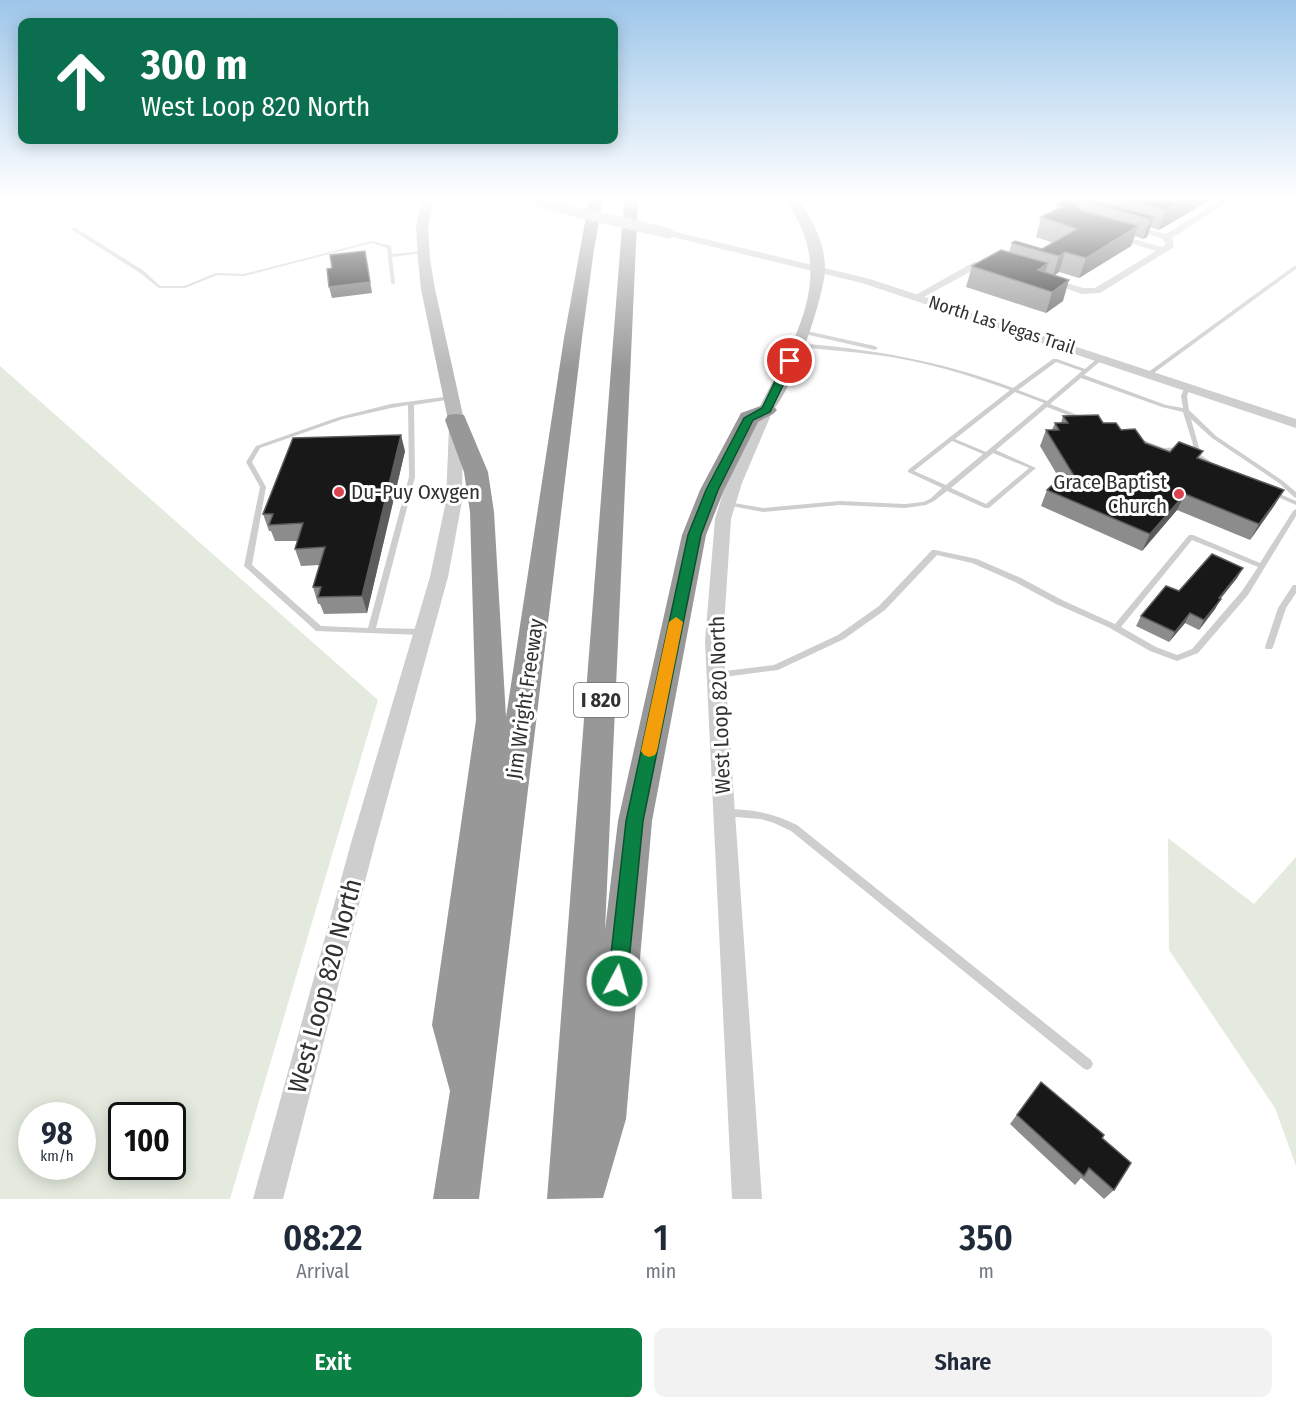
<!DOCTYPE html>
<style>
:root{--surface:#fff;--page:#f2f2f3;--text:#1f2937;--muted:#747a83;--accent:#0b8043}
body{margin:0;font-family:"Fira Sans Condensed",sans-serif;background:var(--page);color:var(--text);height:100vh;display:flex;flex-direction:column;font-size:22px;white-space:nowrap}
*{box-sizing:border-box;margin:0}
p{font-size:20px;color:var(--muted)}
.icon{flex:none;width:33px;height:33px;fill:none;stroke:currentColor;stroke-width:2;stroke-linecap:round;stroke-linejoin:round}
.map{position:relative;height:1199px;overflow:hidden}
.panel{display:flex;flex-direction:column;background:var(--surface);flex:1}
.panel>*{flex:none}
.banner{position:absolute;left:18px;top:18px;width:600px;height:126px;border-radius:12px;box-shadow:0 3px 15px #0003;background:#0b6e4f;color:#fff;overflow:hidden}
.speed{position:absolute;left:18px;top:1102px;display:flex;gap:12px;font-size:30px;font-weight:700;text-align:center}
.speed>*{display:grid;place-content:center;width:78px;height:78px;border-radius:50%;background:var(--surface);box-shadow:0 3px 15px #0003;line-height:1}
.speed small{font-size:15px;font-weight:400}
.speed .limit{border:3px solid #111;border-radius:9px;background:#fff;color:#111}
.pin{position:absolute;display:grid;place-items:center;width:51px;height:51px;color:#fff;margin:-26px;border:3px solid #fff;border-radius:50%;box-shadow:0 2px 6px #0007}
.me{position:absolute;width:66px;margin:-33px;rotate:6deg;stroke-linejoin:round;filter:drop-shadow(0 0 4px #0008)}
.turn{display:flex;align-items:center;gap:21px;height:126px;padding:0 24px;font-size:27px}
.turn .icon{width:78px;height:78px;stroke-width:2.5}
.turn b{display:block;font-size:42px;line-height:51px}
.eta{display:flex;justify-content:space-evenly;align-items:center;height:102px;text-align:center}
.eta b{font-size:36px;font-weight:600;line-height:42px}
.button{display:flex;gap:12px;margin-top:auto;padding:12px 24px}
.button a{flex:1;height:69px;border-radius:12px;background:var(--accent);color:#fff;font-size:24px;font-weight:600;line-height:69px;text-align:center}
.button a+a{background:var(--page);color:var(--text)}
.map>svg:first-child{display:block}
.green{fill:#e4eade;fill-rule:evenodd}
.lines{fill:none;stroke-linecap:round;stroke-linejoin:round}
.service{fill:#cecece;fill-rule:evenodd}
.minor{fill:#cecece;fill-rule:evenodd}
.tertiary{fill:#cecece;fill-rule:evenodd}
.secondary{fill:#bbb;fill-rule:evenodd}
.motorway{fill:#989898;fill-rule:evenodd}
.tertiary-bridge{stroke:#cecece;stroke-width:11}
.wall{fill:#8c8c8c}
.shaded-wall{fill:#5d5d5d}
.building{fill:#181818;stroke:#5d5d5d;stroke-width:1.5}
.route{fill:#0b8043;stroke:#07532c;stroke-width:1.5}
.slow{fill:#f59e0b}
.poi-dot{fill:#db414f;stroke:#fff;stroke-width:2}
.labels{text-anchor:middle;dominant-baseline:central;stroke-width:6;stroke-linejoin:round;paint-order:stroke}
.far-street-label{font-size:18px;fill:#313131;stroke:#fff}
.shield{fill:#fff;stroke:#6f6f6f;stroke-width:1.5}
.shield-label{font-size:20px;font-weight:bold;fill:#313131}
.poi-label{font-size:21px;fill:#313131;stroke:#fff;text-anchor:end}
.street-label{font-size:21px;fill:#313131;stroke:#fff}
.near-street-label{font-size:26px;fill:#313131;stroke:#fff}
</style>
<div class="map">
<svg width="1296" height="1199" viewBox="0 0 1296 1199">
<rect width="100%" height="100%" fill="#fff"/>
<g class="green">
<path d="M0,366L378,700L230,1199H0ZM32,1116H82V1167H32ZM122,1116H172V1167H122Z"/>
<path d="M1168,838L1254,904L1296,857V1166L1275,1108L1169,950Z"/>
</g>
<g class="lines">
<g class="service">
<path d="M72,228H76L144,271L160,286H184L216,273L244,274L372,241L391,246L392,254L423,251L425,252L423,253L392,257L395,283L393,284L391,283L387,248L372,243L244,276L217,275L185,288H159L140,273L72,230Z"/>
<path d="M1294,266H1296V269L1151,375H1147V373Z"/>
<path d="M802,330L875,346L878,348L875,350L800,333V331Z"/>
<path d="M796,343C873,349 941,361 1013,388L1053,359H1057L1085,369L1099,357H1103V359L1084,375L1166,405L1183,408L1181,396L1185,386H1189L1190,387L1187,396L1189,410L1216,436L1283,481L1296,492V498L1294,497L1279,483L1212,438L1191,419L1201,455L1218,467L1215,469L1213,468L1191,453V451H1195L1183,412L1162,407L1081,378L1050,404L1087,419V421H1083L1047,407L996,450L1036,468L989,508H985L947,491L934,501L926,505L905,508L840,505L763,512L726,505L725,504L728,502L763,508L840,501L905,504L923,502L930,499L942,488L908,472V470L1010,390C967,374 923,361 877,355C849,351 821,350 794,346L793,345ZM1056,362L1082,371L1047,401L1018,390ZM1015,392L1044,403L986,452L955,439ZM952,441L983,454L946,485L914,471ZM993,453L1029,468L986,504L951,488Z"/>
<path d="M451,396L454,398L453,399L414,405L415,477L376,628L421,629L425,632L421,635L316,631L244,566L260,487L246,462L256,446L339,417L391,404ZM408,405L409,477L368,628L321,626L252,565L266,487L252,462L260,448L343,419L391,408Z"/>
<path d="M1135,437L1164,448L1182,447L1185,449C1168,457 1149,447 1133,440V438Z"/>
<path d="M1273,491L1296,501V505L1271,494L1270,493L1271,492Z"/>
<path d="M1296,509V516L1248,595L1198,653L1177,661L1150,651L1108,627L1056,604L1015,582L972,563L937,555L885,610L844,639L778,670L716,678L713,677L712,675L713,673L716,672L774,665L838,635L879,606L932,550H935L977,559L1021,578L1062,600L1115,624L1189,535H1193L1260,563L1293,511ZM1192,540L1258,567L1242,591L1192,649L1177,655L1156,647L1121,627Z"/>
<path d="M1293,585H1296V593L1286,608L1273,647L1272,649H1266L1265,647L1278,608Z"/>
<path d="M725,809C751,809 774,813 797,825L1091,1060L1093,1064L1091,1068L1087,1070L1083,1068L791,831L774,823L761,819L722,816L720,813L722,810Z"/>
</g>
<g class="minor">
<path d="M1043,200H1054L1079,212L1072,214Z"/>
<path d="M1221,200H1231L1172,238L1174,247L1100,293L1082,294L1045,281L1050,278L1083,288H1095L1156,251L1111,237V233L1162,247L1166,244L1163,239L1126,227L1130,224L1166,234Z"/>
<path d="M989,261L992,262V266L979,267L920,299L912,297L974,262Z"/>
</g>
<g class="tertiary">
<path d="M522,200H540L552,205L547,208Z"/>
<path d="M668,230L870,279L1296,419V428L862,283L664,235L663,233Z"/>
<path d="M766,406L773,410L742,483L731,519L723,641L762,1199H732L705,641L715,519L726,483L759,410Z"/>
<path d="M456,423L463,427L462,501L448,577L375,843L283,1199H253L351,843L430,577L446,501L449,427Z"/>
</g>
<g class="secondary">
<path d="M422,200H434L428,227L430,259L435,289L464,420L456,425L448,420L421,289L418,259L416,227Z"/>
<path d="M785,200H797C813,218 825,244 825,268C826,292 787,410 766,415L758,410C794,340 840,274 785,200Z"/>
</g>
<g class="motorway">
<path d="M589,200H603L594,249L582,338L479,1199H433L450,1091L432,1025L476,720L470,512L464,472L445,420L448,415L456,414L464,415L488,472L494,512L506,717L564,338Z"/>
<path d="M624,200H638L605,930L618,821L682,535L700,490L741,413L766,404L773,406L777,410L773,414L758,422L724,490L706,535L652,821L626,1119L603,1198L547,1199Z"/>
</g>
<path class="tertiary-bridge" d="M547,205L668,233"/>
</g>
<g class="wall">
<path d="M1064,200H1210L1159,230L1150,227L1147,237L1143,239L1135,236L1131,246L1079,278L1059,272L1055,275L1063,301L1046,313L966,287L972,266L1009,252L1012,243L1042,249L1053,243L1036,237L1041,217L1056,210L1057,204Z"/>
<path d="M1063,416L1103,423L1121,430L1145,443L1170,452L1200,458L1284,490L1274,506L1250,540L1177,510L1142,551L1041,506L1047,490L1059,478L1040,446L1046,430H1052L1055,423H1061Z"/>
<path d="M405,451L367,613L324,614L320,604H318L313,587L320,565L301,566L295,549L298,541H275L271,531H269L263,514Z"/>
<path d="M1243,568L1237,578L1220,599L1215,609L1199,630L1185,623L1169,642L1136,626L1141,616L1179,591Z"/>
<path d="M1041,1082L1102,1138L1114,1190L1104,1199L1081,1178L1075,1185L1010,1124Z"/>
</g>
<g class="shaded-wall">
<path d="M1184,200H1210L1159,230L1166,210Z"/>
<path d="M1154,217L1147,237L1143,239L1150,219Z"/>
<path d="M1138,226L1131,246L1079,278L1086,258Z"/>
<path d="M1065,252L1059,272L1053,276L1059,256Z"/>
<path d="M367,262L372,293L332,298L329,287Z"/>
<path d="M1048,263L1042,284L1038,270Z"/>
<path d="M1069,280L1063,301L1046,313L1052,292Z"/>
<path d="M401,435L405,451L367,613L362,596Z"/>
<path d="M1284,490L1274,506L1250,540L1259,524Z"/>
<path d="M1185,494L1177,510L1142,551L1150,534Z"/>
<path d="M1243,568L1237,578L1213,608L1219,598Z"/>
<path d="M1221,599L1215,609L1199,630L1204,620Z"/>
<path d="M1190,613L1185,623L1169,642L1175,632Z"/>
</g>
<g class="building">
<path d="M1064,200H1072L1080,210L1138,226L1086,258L1065,252L1059,256L1012,243L1015,241L1042,249L1077,229L1041,217L1064,206L1057,204Z"/>
<path d="M1091,200L1154,217L1150,219L1086,201Z"/>
<path d="M1127,200H1184L1166,210Z"/>
<path d="M1001,250L1048,263L1038,270L1069,280L1052,292L972,266Z"/>
<path d="M365,251L370,282L329,287L327,269L332,268L330,255Z"/>
<path d="M1098,415L1103,423H1116L1121,430L1135,429L1145,443L1170,452L1179,442L1203,451L1197,458L1284,490L1259,524L1185,494L1150,534L1047,490L1064,474L1076,479L1046,430H1059L1055,423H1068L1063,416Z"/>
<path d="M401,435L362,596L318,597L321,587H313L325,547L295,549L303,523L269,525L273,514H263L293,438Z"/>
<path d="M1212,554L1243,568L1219,598L1221,599L1204,620L1190,613L1175,632L1141,616L1166,586L1179,591Z"/>
<path d="M1041,1082L1104,1135L1102,1138L1131,1163L1114,1190L1089,1168L1084,1176L1017,1115Z"/>
</g>
<linearGradient id="sky" x2="0" y2="1"><stop stop-color="#9dc6e9"/><stop offset="0.54" stop-color="#fff"/><stop offset="1" stop-color="#fff" stop-opacity="0"/></linearGradient>
<rect width="1296" height="368" fill="url(#sky)"/>
<path class="route" d="M790,358L795,361L770,412L753,420L718,490L701,535L643,821L627,981L624,988L617,991L610,988L608,981L626,821L688,535L706,490L744,418L762,408L785,361Z"/>
<path class="slow" d="M676,617L683,622L657,751L655,755L649,757L644,755L641,751L669,622Z"/>
<g class="poi-dot">
<circle cx="339" cy="492" r="6"/>
<circle cx="1179" cy="494" r="6"/>
</g>
<g class="labels">
<g class="far-street-label">
<text transform="translate(1002 325) rotate(18)">North Las Vegas Trail</text>
</g>
<rect class="shield" x="574" y="683" width="54" height="34" rx="4.5"/>
<g class="shield-label">
<text x="601" y="700">I 820</text>
</g>
<g class="poi-label">
<text x="1167" y="482">Grace Baptist<tspan x="1167" dy="24">Church</tspan></text>
<text x="351" y="492" text-anchor="start">Du-Puy Oxygen</text>
</g>
<g class="street-label">
<text transform="translate(525 699) rotate(-82)">Jim Wright Freeway</text>
<text transform="translate(720 705) rotate(-92)">West Loop 820 North</text>
</g>
<g class="near-street-label">
<text transform="translate(325 986) rotate(-75)">West Loop 820 North</text>
</g>
</g>
</svg>
<div class="speed"><div>98<small>km/h</small></div><div class="limit">100</div></div>
<div class="pin" style="left:790px;top:361px;background:#d93025"><svg class="icon" aria-label="arrive" viewBox="0 0 24 24"><path d="M6 21V4h12l-3 4 3 4H6"/></svg></div>
<svg class="me" style="left:617px;top:981px" viewBox="-20 -20 40 40"><circle r="17" fill="#0b8043" stroke="#fff" stroke-width="3"/><path d="M0-11L8 9 0 5-8 9z" fill="#fff"/></svg>
<div class="banner">
<div class="turn"><svg class="icon" aria-label="ahead" viewBox="0 0 24 24"><path d="M12 20V5M6 11l6-6 6 6"/></svg><div><b>300 m</b>West Loop 820 North</div></div>
</div>
</div>
<section class="panel">
<div class="eta">
<div><b>08:22</b><p>Arrival</p></div>
<div><b>1</b><p>min</p></div>
<div><b>350</b><p>m</p></div>
</div>
<div class="button"><a>Exit</a><a>Share</a></div>
</section>
